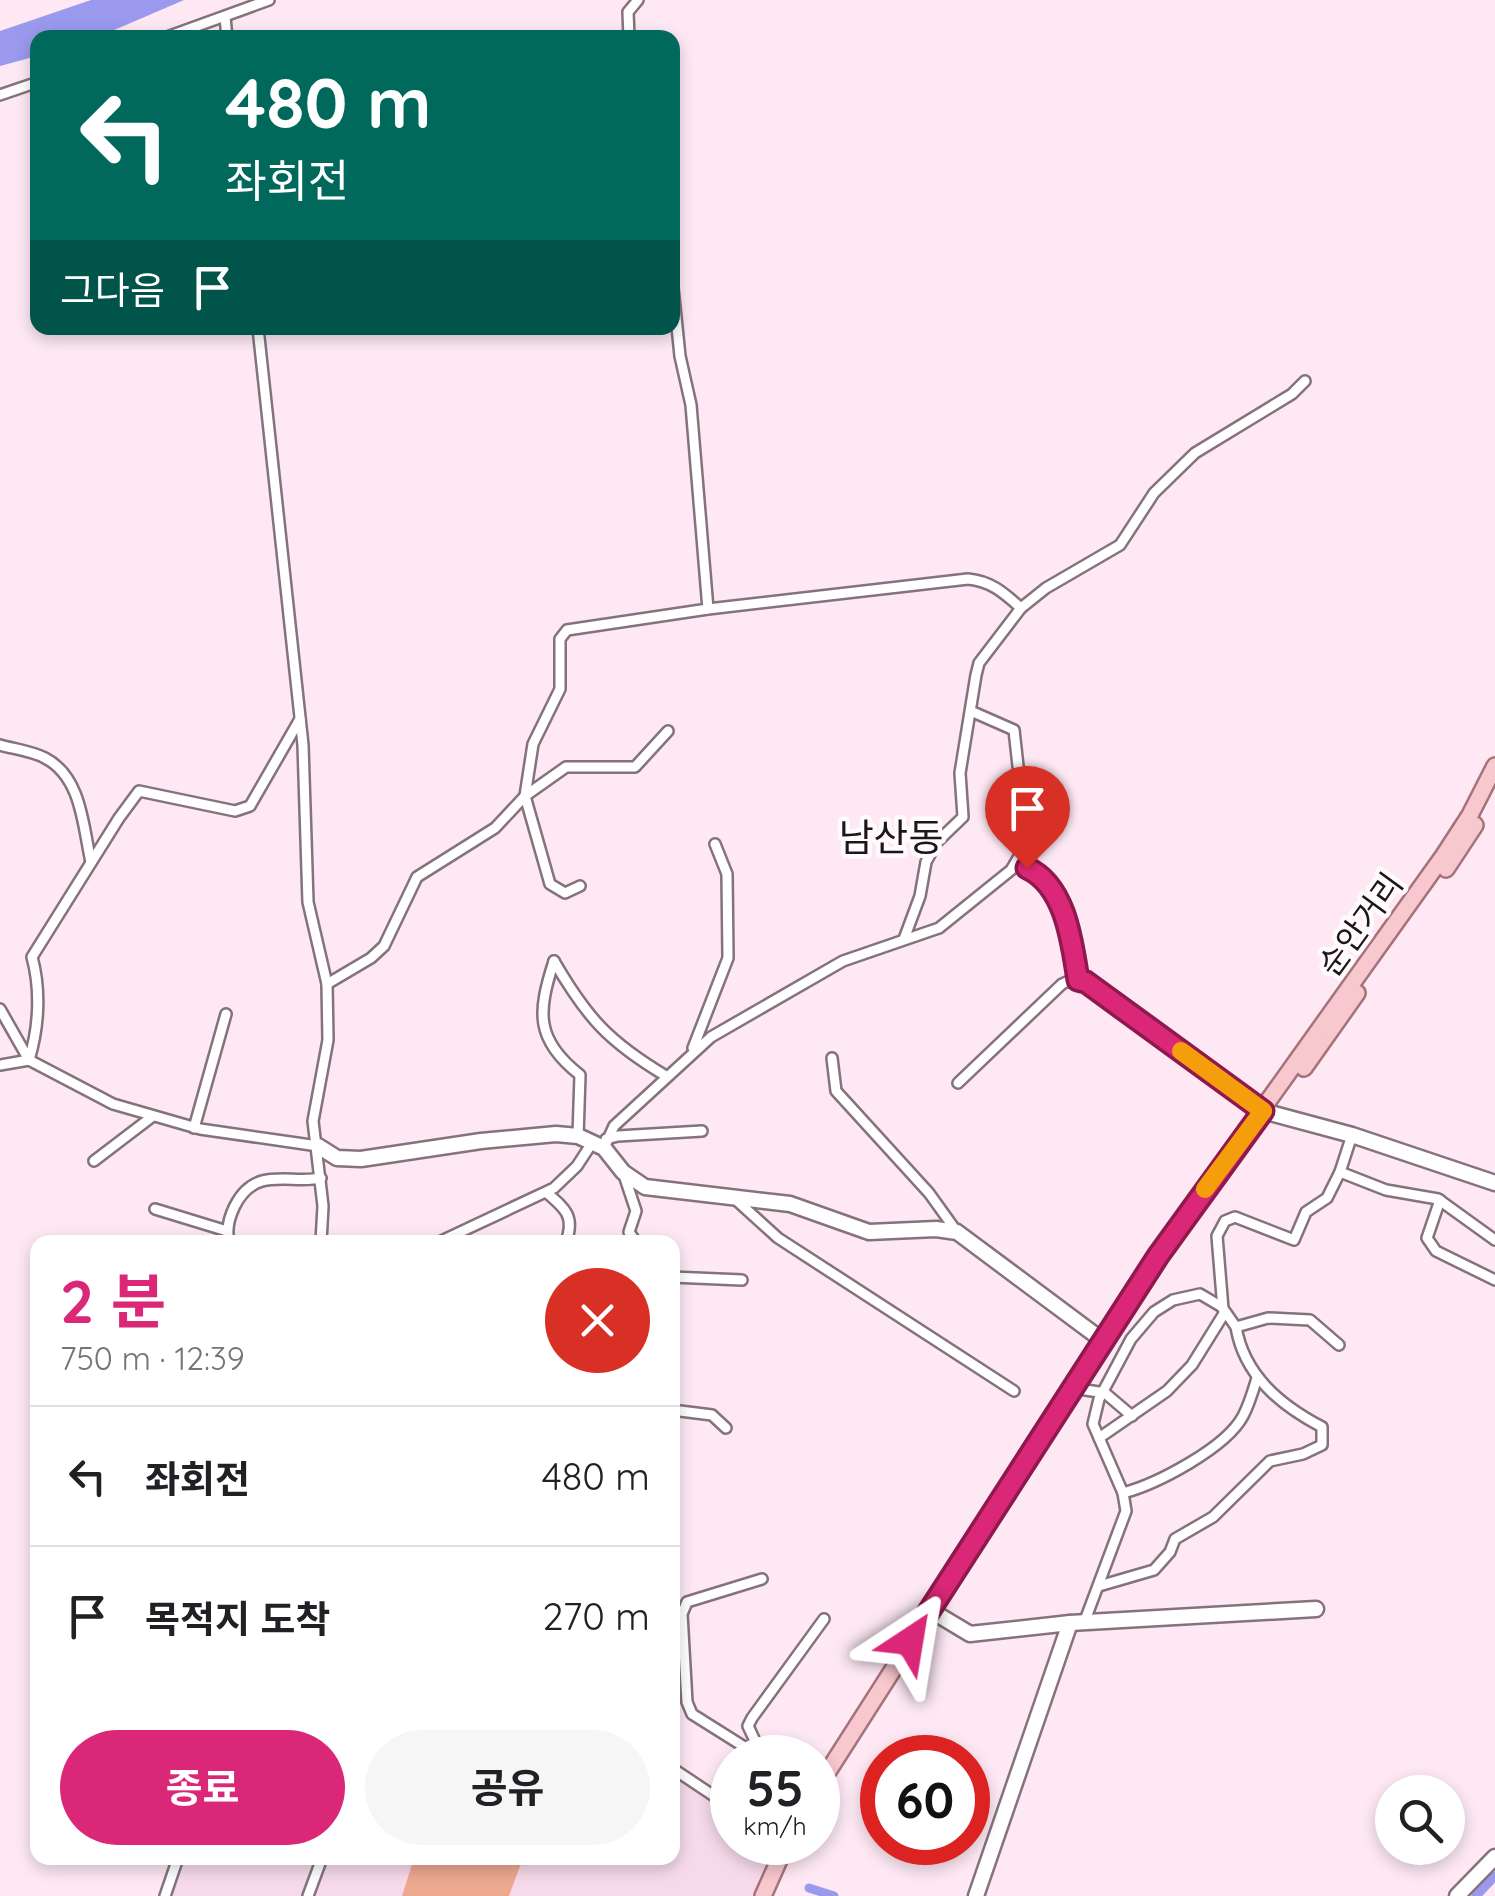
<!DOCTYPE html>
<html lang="ko">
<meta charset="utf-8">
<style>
:root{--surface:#fff;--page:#f6f6f6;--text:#202124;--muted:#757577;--line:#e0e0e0;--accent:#db2777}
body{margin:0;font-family:Quicksand,"Noto Sans KR",sans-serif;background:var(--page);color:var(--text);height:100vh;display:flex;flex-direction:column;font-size:38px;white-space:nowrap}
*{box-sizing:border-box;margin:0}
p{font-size:32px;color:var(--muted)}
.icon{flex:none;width:55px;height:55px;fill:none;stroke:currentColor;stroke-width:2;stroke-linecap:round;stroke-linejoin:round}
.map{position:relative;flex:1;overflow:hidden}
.panel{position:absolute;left:30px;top:1235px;width:650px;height:630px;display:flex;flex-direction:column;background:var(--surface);border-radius:20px;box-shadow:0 5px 15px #0003}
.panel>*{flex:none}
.top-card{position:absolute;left:30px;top:30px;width:650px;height:305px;border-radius:20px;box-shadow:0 5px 15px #0003;background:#00695c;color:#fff;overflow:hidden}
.fabs{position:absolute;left:1375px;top:1775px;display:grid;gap:20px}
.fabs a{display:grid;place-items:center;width:90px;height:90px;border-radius:50%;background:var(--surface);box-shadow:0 5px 15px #0003;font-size:50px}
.speed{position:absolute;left:710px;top:1735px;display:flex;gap:20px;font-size:50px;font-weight:700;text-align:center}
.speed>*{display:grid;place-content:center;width:130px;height:130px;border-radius:50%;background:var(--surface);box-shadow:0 5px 15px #0003;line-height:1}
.speed small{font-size:25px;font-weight:400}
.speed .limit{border:15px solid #d22;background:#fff;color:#111}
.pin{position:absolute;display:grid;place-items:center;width:85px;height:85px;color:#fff;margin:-102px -42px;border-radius:50% 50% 50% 0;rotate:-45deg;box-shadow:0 0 10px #0007}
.pin .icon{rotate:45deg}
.me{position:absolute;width:110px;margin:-55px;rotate:33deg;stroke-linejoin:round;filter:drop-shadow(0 0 8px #0008)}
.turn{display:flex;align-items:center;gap:35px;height:210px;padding:0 30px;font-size:45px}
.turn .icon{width:130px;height:130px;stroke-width:2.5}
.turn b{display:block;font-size:70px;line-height:85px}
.then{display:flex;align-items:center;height:95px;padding:0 30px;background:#0003;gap:20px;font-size:38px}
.round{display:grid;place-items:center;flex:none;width:105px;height:105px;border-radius:52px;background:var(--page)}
.overview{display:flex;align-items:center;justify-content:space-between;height:170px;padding:0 30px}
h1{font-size:60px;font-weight:700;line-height:75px;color:var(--accent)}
.primary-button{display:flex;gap:20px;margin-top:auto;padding:20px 30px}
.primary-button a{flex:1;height:115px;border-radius:60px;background:var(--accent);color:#fff;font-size:40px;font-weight:700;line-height:115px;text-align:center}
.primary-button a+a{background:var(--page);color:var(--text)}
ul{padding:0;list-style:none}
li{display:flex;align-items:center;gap:30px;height:140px;padding:0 30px;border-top:2px solid var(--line)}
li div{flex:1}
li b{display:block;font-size:38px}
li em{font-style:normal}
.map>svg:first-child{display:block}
.built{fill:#f6daea}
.green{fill:#eda890}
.water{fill:#9b99ed}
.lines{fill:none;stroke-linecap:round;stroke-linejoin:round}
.canal{stroke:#9b99ed;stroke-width:9}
.street-casing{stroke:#84727d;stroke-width:14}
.secondary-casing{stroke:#84727d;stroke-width:19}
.primary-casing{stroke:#a67279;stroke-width:20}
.street{stroke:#fff;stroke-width:9}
.secondary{stroke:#fff;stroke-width:14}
.primary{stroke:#f7c8ce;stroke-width:15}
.route-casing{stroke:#8e194d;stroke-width:25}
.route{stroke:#db2777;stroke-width:18}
.slow{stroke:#f59e0b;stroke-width:18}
.labels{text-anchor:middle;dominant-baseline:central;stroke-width:9;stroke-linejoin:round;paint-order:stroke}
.street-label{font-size:32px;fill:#1c1519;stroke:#fffbfd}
.quarter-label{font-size:38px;fill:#1c1519;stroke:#fffbfd}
</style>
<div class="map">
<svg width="1495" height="1896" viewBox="0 0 1495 1896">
<rect width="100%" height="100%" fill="#fde8f4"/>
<path class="built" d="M673,1768L732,1808V1842L787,1843L763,1896H165L178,1858H672Z"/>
<path class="green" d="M414,1858H523L509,1896H402Z"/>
<path class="water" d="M91,0H184L98,37L38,38L37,56L0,66V31Z"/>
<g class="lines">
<g class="canal">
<path d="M809,1888L834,1896"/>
<path d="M1476,1896L1495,1876"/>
</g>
<defs>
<g id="street">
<path d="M225,17L227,38"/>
<path d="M164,38L269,0"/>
<path d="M629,38L628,12L638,0"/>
<path d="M0,95L38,82"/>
<path d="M672,278L680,356L691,405L708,609"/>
<path d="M258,328L303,745L308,902L327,984L328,1040L313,1121L323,1206L321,1242"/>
<path d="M0,745C14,749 32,751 45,758C82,777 83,827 91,862"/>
<path d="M1015,864C1065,876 1072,937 1078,980"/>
<path d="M580,886L565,893L550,884L525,796L533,744L560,689V639L567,630L708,609L968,579C991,581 1004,593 1021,608"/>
<path d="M904,939L920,896L926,862L937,842L963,817L960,773L976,675L979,663L1021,608L1046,588L1120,545L1154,493L1195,453L1292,394L1305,381"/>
<path d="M554,961C538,1011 534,1039 580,1075L578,1136"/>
<path d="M554,961C587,1018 609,1042 666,1076"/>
<path d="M327,984L371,958L384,946L417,877L495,828L525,796L566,767H635L668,731"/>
<path d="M0,1009L29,1060"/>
<path d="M693,1048L728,958L727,874L715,844"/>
<path d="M832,1058L836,1091L929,1193L957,1232"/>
<path d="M29,1060C39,1027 41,990 32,957L119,818L139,791L235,811L250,806L300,719"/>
<path d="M0,1065L29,1060L113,1104L200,1129L318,1146"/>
<path d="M958,1083L1062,984L1073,979L1086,981L1263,1110"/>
<path d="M194,1128L226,1014"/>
<path d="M1352,1135L1340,1172L1386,1190L1438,1199L1495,1240"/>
<path d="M606,1139L618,1136L702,1131"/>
<path d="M604,1148L614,1126L711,1037L843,961L939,928L1011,870L1027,843L1031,824V811L1018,766L1014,730L973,712"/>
<path d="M94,1161L153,1116"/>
<path d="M624,1175L636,1211L629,1232L636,1242"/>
<path d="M547,1193C566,1209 575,1217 566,1242"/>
<path d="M735,1199L778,1238L1014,1391"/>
<path d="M1440,1200L1427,1238L1436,1251L1495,1280"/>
<path d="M155,1209L227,1231"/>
<path d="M229,1242C224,1221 238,1188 262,1181C280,1176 302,1182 321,1178"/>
<path d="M439,1242L554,1188L577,1166L592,1143"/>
<path d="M672,1277L742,1280"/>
<path d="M1223,1309L1217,1236L1225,1221L1235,1217L1294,1240L1306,1212L1327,1198L1340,1172"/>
<path d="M1073,1388L1105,1393L1132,1416"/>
<path d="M672,1410L712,1415L726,1428"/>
<path d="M1099,1438L1167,1391L1192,1365L1225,1312"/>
<path d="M1123,1493C1157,1484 1226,1448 1243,1416C1249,1405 1253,1391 1257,1378"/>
<path d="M1099,1586L1154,1570L1170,1552L1175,1539L1213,1517L1270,1461L1303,1454L1322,1445V1427C1280,1405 1244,1375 1236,1327L1268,1318L1310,1320L1339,1345"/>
<path d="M1084,1623L1126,1511L1123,1493L1093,1424L1099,1399L1131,1339L1154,1312L1173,1300L1200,1294L1222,1307L1236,1327"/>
<path d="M762,1758L692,1714L687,1702L682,1614L687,1602L762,1579"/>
<path d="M763,1758L748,1726L752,1718L824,1619"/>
<path d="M672,1768L732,1808"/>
<path d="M165,1896L178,1858"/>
<path d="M308,1896L322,1858"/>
</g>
<g id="secondary">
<path d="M1263,1111L1352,1135L1495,1183"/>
<path d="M318,1146L337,1158L361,1159L481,1141L556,1134L578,1136L604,1148L623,1172L645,1187L790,1204L869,1232L936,1229L957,1232L1102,1340"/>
<path d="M930,1610L970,1634L1070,1623L1316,1609"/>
<path d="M976,1896L1070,1623"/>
<path d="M1457,1896L1495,1857"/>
</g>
<g id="primary">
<path d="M1446,869L1475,825"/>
<path d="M1304,1068L1357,993"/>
<path d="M818,1787L1158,1255L1444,855L1470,815L1495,766"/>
<path d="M763,1896L787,1842"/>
</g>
</defs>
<use href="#street" class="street-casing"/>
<use href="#secondary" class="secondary-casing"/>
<use href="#primary" class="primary-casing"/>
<use href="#street" class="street"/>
<use href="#secondary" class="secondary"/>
<use href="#primary" class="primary"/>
</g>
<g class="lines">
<defs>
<path id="route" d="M910,1641L1158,1256L1263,1111L1086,982L1078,980C1072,943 1066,886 1027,868"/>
</defs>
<use href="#route" class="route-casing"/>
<use href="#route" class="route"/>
<path class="slow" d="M1181,1051L1263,1111L1205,1189"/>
</g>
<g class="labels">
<g class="street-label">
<text transform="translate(1360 924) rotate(-54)">순안거리</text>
</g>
<g class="quarter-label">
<text x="891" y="837">남산동</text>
</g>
</g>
</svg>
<div class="fabs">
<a><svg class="icon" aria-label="search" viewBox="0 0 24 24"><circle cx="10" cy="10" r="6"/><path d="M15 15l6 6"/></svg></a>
</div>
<div class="speed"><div>55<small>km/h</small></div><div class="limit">60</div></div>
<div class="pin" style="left:1027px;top:868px;background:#d93025"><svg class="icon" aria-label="arrive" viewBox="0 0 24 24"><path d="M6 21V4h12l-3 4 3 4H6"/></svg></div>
<svg class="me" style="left:910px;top:1641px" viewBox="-20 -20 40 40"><path d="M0-17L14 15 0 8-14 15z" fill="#db2777" stroke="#fff" stroke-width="4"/></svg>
<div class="top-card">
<div class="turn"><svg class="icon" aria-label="left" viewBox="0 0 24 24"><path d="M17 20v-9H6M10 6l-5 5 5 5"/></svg><div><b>480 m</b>좌회전</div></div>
<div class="then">그다음<svg class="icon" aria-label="arrive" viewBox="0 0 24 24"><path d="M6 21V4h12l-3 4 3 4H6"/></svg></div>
</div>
<section class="panel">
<div class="overview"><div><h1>2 분</h1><p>750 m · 12:39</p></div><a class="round" style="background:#d93025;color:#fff"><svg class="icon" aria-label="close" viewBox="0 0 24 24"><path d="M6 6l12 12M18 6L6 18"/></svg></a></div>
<ul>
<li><svg class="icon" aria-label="left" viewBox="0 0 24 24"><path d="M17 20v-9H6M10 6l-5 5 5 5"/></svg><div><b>좌회전</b></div><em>480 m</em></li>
<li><svg class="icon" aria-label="arrive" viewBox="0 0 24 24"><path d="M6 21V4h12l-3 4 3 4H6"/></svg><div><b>목적지 도착</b></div><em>270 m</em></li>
</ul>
<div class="primary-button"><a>종료</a><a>공유</a></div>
</section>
</div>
